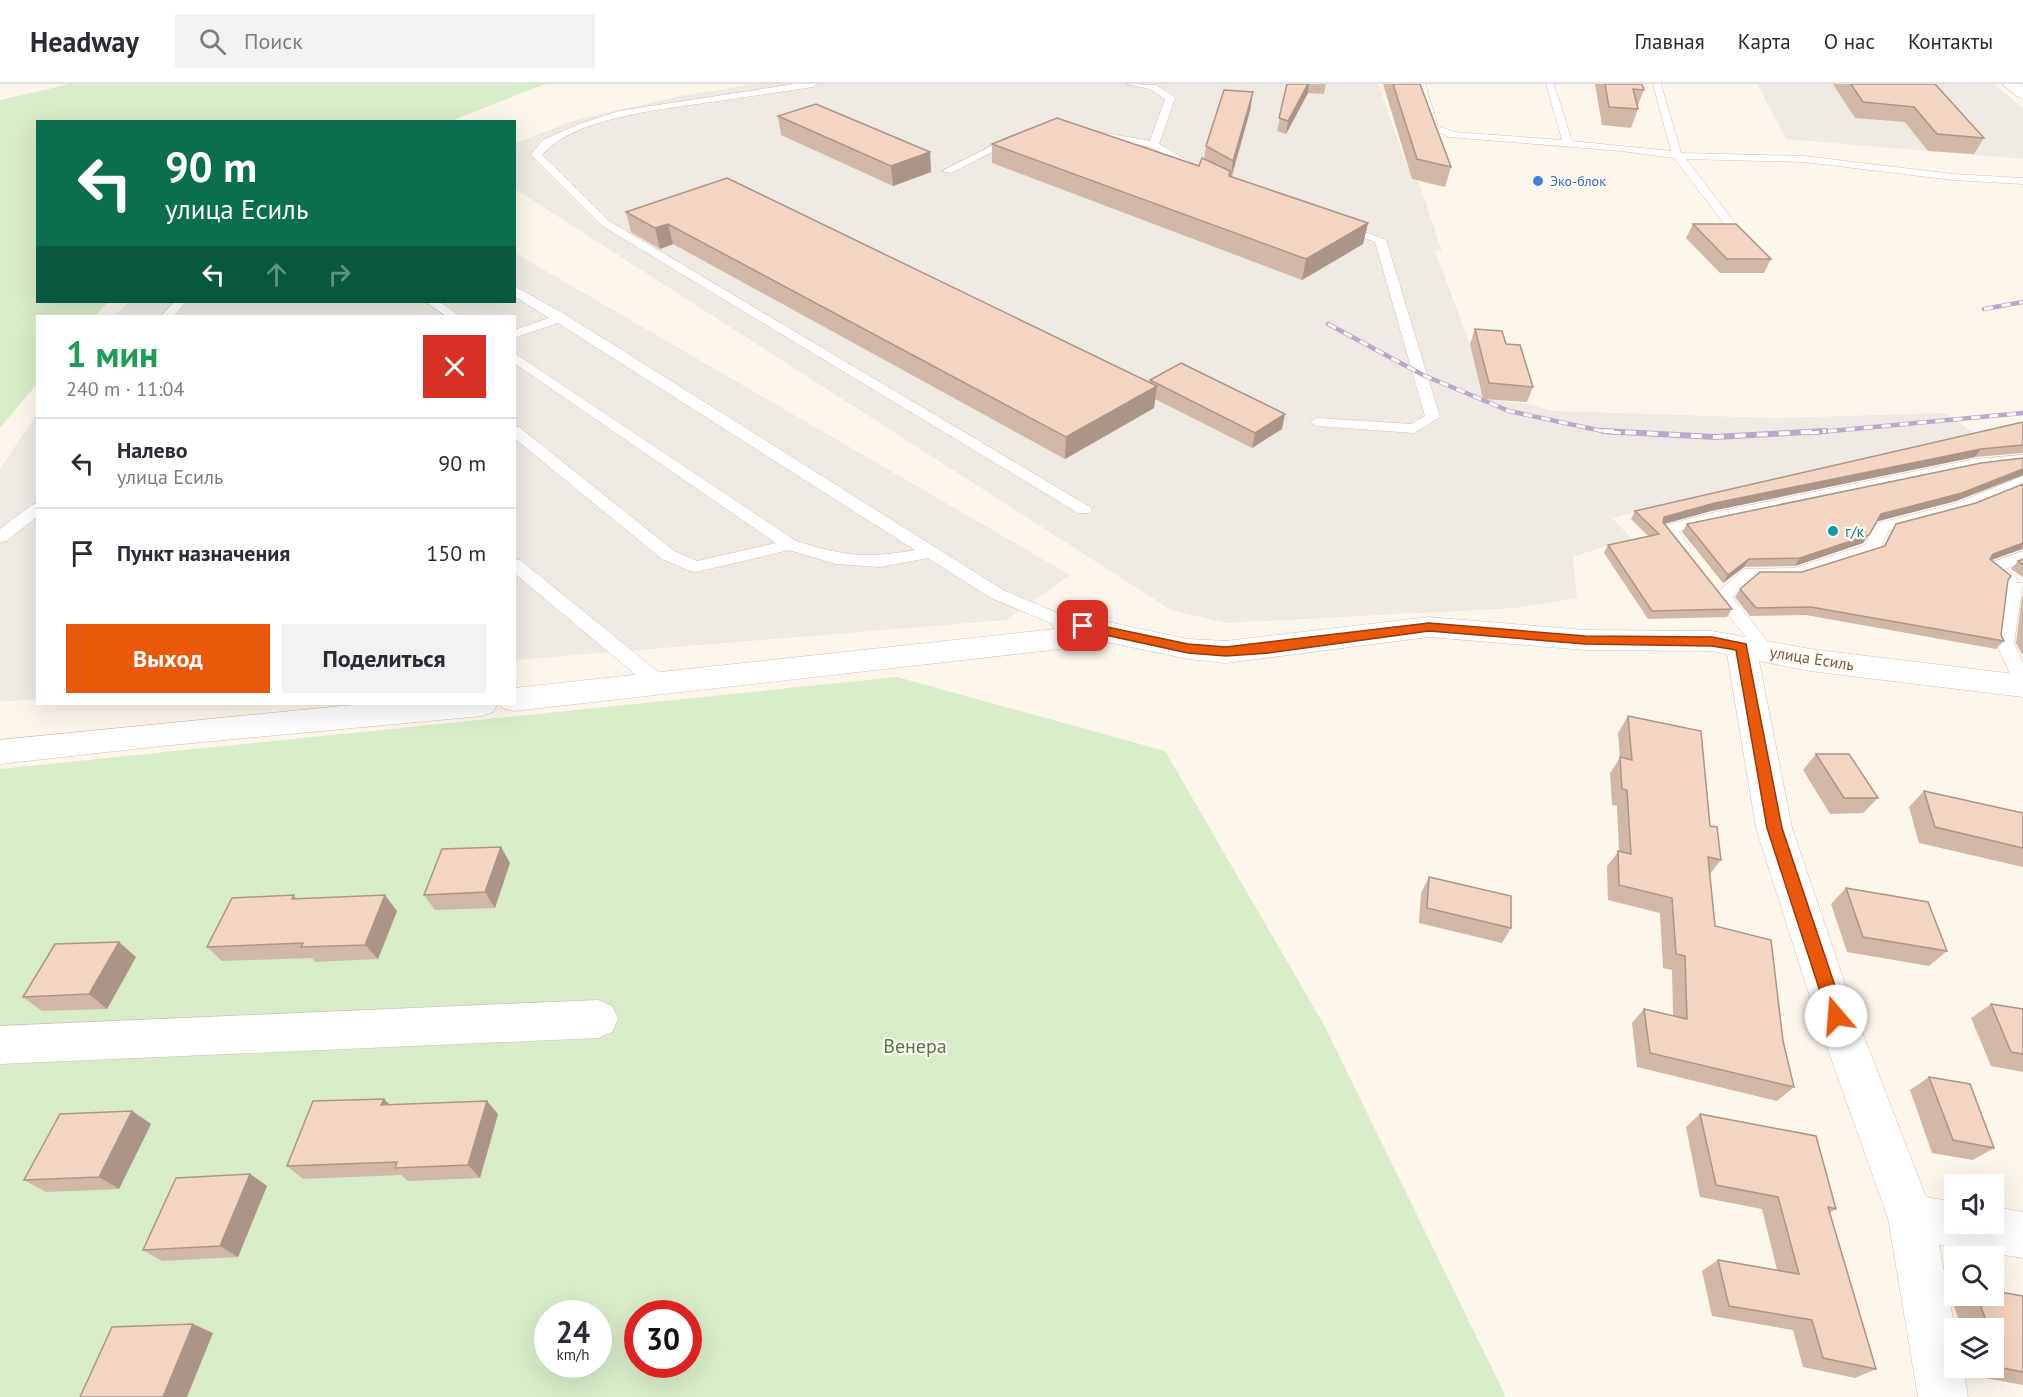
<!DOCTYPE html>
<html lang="ru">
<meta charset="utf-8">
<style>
:root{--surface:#fff;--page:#f2f2f3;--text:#2b2b33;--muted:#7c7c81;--line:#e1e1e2;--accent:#ea580c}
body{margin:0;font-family:"PT Sans",sans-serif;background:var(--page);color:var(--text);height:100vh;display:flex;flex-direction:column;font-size:22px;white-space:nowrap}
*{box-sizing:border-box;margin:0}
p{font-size:20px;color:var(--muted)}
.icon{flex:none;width:33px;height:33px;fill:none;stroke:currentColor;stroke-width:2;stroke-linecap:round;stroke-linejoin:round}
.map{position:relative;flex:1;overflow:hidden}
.sheet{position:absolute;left:36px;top:231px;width:480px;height:390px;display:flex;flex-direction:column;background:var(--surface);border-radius:0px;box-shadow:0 6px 24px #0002}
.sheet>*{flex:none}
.hud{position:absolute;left:36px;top:36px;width:480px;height:183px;border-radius:0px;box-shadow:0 6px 24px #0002;background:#0b6e4f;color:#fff;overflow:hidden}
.fabs{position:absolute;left:1944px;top:1090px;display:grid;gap:12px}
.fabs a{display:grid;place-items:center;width:60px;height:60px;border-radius:0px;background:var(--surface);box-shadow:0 6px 24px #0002;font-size:30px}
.speed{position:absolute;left:534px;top:1216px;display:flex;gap:12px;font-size:30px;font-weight:700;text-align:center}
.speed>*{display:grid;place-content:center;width:78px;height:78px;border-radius:50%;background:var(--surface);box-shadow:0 6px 24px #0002;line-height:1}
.speed small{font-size:15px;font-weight:400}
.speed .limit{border:9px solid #d22;background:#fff;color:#111}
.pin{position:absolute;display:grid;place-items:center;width:51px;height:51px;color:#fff;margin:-26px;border-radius:12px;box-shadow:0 3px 9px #0006}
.me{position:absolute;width:66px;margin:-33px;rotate:342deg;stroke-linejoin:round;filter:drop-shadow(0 0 4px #0008)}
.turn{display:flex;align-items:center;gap:21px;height:126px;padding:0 30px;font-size:27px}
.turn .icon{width:78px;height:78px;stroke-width:2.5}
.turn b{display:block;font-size:42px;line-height:51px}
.lanes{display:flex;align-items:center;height:57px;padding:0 30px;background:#0003;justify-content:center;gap:30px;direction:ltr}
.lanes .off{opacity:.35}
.round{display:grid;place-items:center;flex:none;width:63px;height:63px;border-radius:0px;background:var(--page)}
.headline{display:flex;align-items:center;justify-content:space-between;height:102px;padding:0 30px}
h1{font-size:36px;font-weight:600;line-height:45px;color:#1e9e55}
.action{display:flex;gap:12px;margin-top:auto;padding:12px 30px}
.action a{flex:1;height:69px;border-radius:0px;background:var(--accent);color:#fff;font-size:24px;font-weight:600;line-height:69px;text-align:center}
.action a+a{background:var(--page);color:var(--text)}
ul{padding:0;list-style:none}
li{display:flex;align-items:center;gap:18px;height:90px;padding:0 30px;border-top:2px solid var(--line)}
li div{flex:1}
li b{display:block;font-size:22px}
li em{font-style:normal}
header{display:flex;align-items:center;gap:36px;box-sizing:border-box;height:84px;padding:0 30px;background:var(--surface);border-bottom:2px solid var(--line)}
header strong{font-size:28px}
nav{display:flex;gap:33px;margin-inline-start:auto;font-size:21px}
.search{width:420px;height:54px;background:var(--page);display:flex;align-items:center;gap:15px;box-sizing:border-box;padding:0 21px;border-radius:0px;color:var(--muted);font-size:22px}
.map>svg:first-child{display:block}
.industrial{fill:#efe9e4}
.green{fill:#d8ecc9;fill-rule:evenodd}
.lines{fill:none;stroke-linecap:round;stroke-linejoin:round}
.service-casing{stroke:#d1beb0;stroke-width:1}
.minor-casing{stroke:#d1beb0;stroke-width:1}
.service{fill:#fff;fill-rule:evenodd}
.minor{fill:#fff;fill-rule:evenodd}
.rail-far1-casing{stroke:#b9a8c9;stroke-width:4.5}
.rail-casing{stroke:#b9a8c9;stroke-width:6}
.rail-far1{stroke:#fffaf3;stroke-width:3;stroke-dasharray:9;stroke-linecap:butt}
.rail{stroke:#fffaf3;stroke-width:4;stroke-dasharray:11;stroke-linecap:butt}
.wall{fill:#d1b7a8}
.shaded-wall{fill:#aa9588}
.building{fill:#f3d5c3;stroke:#aa9588;stroke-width:1.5}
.route{fill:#ea580c;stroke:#983908;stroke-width:1.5}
.shop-dot{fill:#3f7fe0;stroke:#fffaf3;stroke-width:2}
.culture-dot{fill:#0f9aa8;stroke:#fffaf3;stroke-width:2}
.labels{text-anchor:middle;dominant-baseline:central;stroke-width:4.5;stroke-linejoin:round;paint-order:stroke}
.far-shop-label{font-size:14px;fill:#366cbe;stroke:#fffaf3;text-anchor:start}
.culture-label{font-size:16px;fill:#0d838f;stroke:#fffaf3;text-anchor:start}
.street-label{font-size:16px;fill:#7a5c4d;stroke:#fffaf3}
.near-park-label{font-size:20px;fill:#537a41;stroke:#fffaf3}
</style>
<header>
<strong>Headway</strong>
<div class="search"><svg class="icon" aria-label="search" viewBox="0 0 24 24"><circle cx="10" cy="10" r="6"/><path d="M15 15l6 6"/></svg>Поиск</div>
<nav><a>Главная</a><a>Карта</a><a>О нас</a><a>Контакты</a></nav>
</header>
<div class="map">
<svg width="2023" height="1313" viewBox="0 0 2023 1313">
<rect width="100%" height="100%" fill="#fdf6ec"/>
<g class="industrial">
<path d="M754,0H1378L1412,95L1419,98L1442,168L1435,167L1470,260L1484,315L1528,320L1552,327L1775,334L1945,329L1975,350L1746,401L1612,434L1635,458L1603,463L1573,473L1577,514L1515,524L1227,539L1171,526L515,105V59L576,36L680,12Z"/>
<path d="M1757,0H1994L2023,24V75L1786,55Z"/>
<path d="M515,169L1070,491L1006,536L515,576L514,232H114L129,218H514Z"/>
<path d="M37,330V615L0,618V385Z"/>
</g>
<g class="green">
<path d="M70,0H545L451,37L38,38V218H108L95,232H38L37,300L0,344V16Z"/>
<path d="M897,593L1165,667L1324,941L1506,1313H0V685ZM548,1230H598V1281H548ZM638,1230H688V1281H638Z"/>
</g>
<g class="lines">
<defs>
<g id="service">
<path d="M795,0H817L813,3C777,8 741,14 704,19C658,26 573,34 542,71L609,137L1090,423L1092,426L1090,429H1078L601,141L531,71L543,56L579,40L619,27Z"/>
<path d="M1127,0L1156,1L1173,12L1175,14L1159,60L1206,87V91H1198L1151,63L1086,51L1084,49L1089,46L1150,57L1165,15L1150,5Z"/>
<path d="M1417,0H1425L1438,42L1454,48L1562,56L1546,0H1554L1572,57L1671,67L1653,0H1661L1681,69L1804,72L1953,90L2023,94V100L1953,96L1804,78L1686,75L1751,160L1745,163L1741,162L1674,74L1621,67L1449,53L1429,44Z"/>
<path d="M1013,51L1021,53L951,89L942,87Z"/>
<path d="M1341,139L1386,156L1440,333L1414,349L1317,342L1310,338L1317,334L1411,340L1425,332L1375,158L1337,144L1335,142Z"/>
<path d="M514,202L566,231L1003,506L1072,535L1075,539L1072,543H1060L991,514L928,474L880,483L836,480L789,466L696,488L690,487L662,475L514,354V342L519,343L674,467L697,477L776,459L514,279V269L796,457C844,472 866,475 915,466L558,239L514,254V246L549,234L514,212Z"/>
<path d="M174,218H186L174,232H161Z"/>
<path d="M426,218H440L460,232H446Z"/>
<path d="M2023,371V379L1975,385L1678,447L1691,464L1689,468C1674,471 1667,456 1660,445L1662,442L1711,429L1975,375Z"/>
<path d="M2023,392V403L1969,425L1889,446L1878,468L1796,494H1754L1732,513L1773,564L1776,568L1773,572L1767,574L1761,572L1713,512L1744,485L1795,484L1865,461L1876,440L1957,419Z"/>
<path d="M38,419V432L6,457L0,458V445L32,421Z"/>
<path d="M2023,467V478L2006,485L2018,495L2016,499H2023L2014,559L2023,579V606L2016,604L2014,599L1996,559L2003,504L2007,500L1985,484L1987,480Z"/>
<path d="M514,475L520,476L667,595L669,600L667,605L660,607L653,605L514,489Z"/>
</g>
<g id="minor">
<path d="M2002,0H2020L2023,3V15L2018,13Z"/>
<path d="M1066,529L1188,555L1226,557L1429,533L1585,546L1712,547L1810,565L2023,591V613L1810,587L1759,577L1792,744L1856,932L1926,1113L1954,1118V1140H1994V1123L2023,1128V1174L1939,1161L1955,1245L1954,1284H1963L1968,1313H1918L1888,1134L1816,932L1756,744L1727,570L1712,567L1585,566L1429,553L1226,579L1188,575L1107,558L1096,561L514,627L503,624L500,620H514V604L1055,545L1051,539L1055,532Z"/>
<path d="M362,620H498L493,628L482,632L161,662L0,680V656Z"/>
<path d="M598,916L612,922L618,935L612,948L598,954L0,980V942Z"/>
</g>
</defs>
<use href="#service" class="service-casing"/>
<use href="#minor" class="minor-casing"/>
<use href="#service" class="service"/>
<use href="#minor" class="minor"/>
<defs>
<g id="rail-far1">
<path d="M1984,225L2023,218"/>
<path d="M1328,240L1423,291L1509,327L1607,348L1623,349"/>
<path d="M1810,349L2023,329"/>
</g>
<path id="rail" d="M1603,347L1715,353L1826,347"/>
</defs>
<use href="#rail-far1" class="rail-far1-casing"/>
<use href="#rail" class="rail-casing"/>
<use href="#rail-far1" class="rail-far1"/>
<use href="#rail" class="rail"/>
</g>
<g class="wall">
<path d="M1287,0H1326L1324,10L1308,9L1286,50L1277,47Z"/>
<path d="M1383,0H1420L1451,83L1445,103L1412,95Z"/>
<path d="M1595,0H1642L1644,6L1637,23L1638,25L1631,44L1602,41Z"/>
<path d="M1833,0H1935L1984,54L1974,70L1928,67L1905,38L1855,34Z"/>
<path d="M1253,8L1250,27L1232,93L1368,139L1363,160L1302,196L992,79V60L1199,82L1204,75L1206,62Z"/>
<path d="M778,32L930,68L931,88L893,102L781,51Z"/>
<path d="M727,94L1149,299L1150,296L1282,345L1252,364L1155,315L1154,324L1065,375L673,160L660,165L631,148L626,128Z"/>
<path d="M1693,140L1771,175L1764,189H1720L1686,154Z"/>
<path d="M1475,245L1506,260L1533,303L1527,318L1483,315L1470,260Z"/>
<path d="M2023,338V369L1975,373L1711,427L1664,440L1732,525L1727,533L1648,535L1604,469L1608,461L1649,453L1631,435L1635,427Z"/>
<path d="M2023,374V391L1956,417L1877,437L1863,459L1795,482L1744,483L1723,499L1682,448L1687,440Z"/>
<path d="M2023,400V465H2022L1991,476L2008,496L2001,551L2004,557L1996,565L1806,531L1750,532L1735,513L1740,505L1802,488L1883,463L1891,448L1896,440L1976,419Z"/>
<path d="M2023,475V493L2011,485L2018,477Z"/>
<path d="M2023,512V569L2022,570L2016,559L2022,513Z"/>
<path d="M1628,632L1710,742L1721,776L1710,790L1715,842L1783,957L1794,1003L1777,1017L1637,983L1632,939L1644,925L1673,932L1672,886L1663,884L1660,829L1608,816L1607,782L1619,767L1617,722L1612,721L1610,689L1620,674L1618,649Z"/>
<path d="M1816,670L1878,714L1863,729L1830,730L1803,686Z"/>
<path d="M1924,707L2023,729V783L1919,759L1909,723Z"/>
<path d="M501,763L510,779L495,824L435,826L424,811Z"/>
<path d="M1429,793L1511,844L1502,859L1419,839L1421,809Z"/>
<path d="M1846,804L1947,867L1929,882L1847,868L1831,820Z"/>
<path d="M294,811L297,815L397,827L378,875L315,878L312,874L222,877L207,863Z"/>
<path d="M136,873L107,925L42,927L23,913Z"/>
<path d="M1991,920L2023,925V988L1991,982L1971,934Z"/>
<path d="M1929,993L1994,1064L1973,1076L1932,1069L1910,1006Z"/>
<path d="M390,1021L498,1030L480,1094L408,1097L401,1091L303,1095L287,1082Z"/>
<path d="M132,1027L151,1040L119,1105L46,1108L24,1096Z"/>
<path d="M1700,1030L1836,1125L1829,1129L1876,1285L1855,1294L1803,1283L1793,1246L1712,1232L1702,1187L1718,1176L1777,1186L1762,1125L1700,1113L1686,1043Z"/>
<path d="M250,1090L267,1102L238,1173L162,1177L143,1166Z"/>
<path d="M1956,1212H2023V1301L1979,1293L1976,1284H1994V1245H1962L1951,1214Z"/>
</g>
<g class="shaded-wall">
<path d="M1308,0H1309L1308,9L1286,50L1288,37Z"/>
<path d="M1253,8L1250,27L1230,97L1233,77Z"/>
<path d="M930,68L931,88L893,102L891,82Z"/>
<path d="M1368,139L1363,160L1302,196L1306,175Z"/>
<path d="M668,140L673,160L660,165L655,144Z"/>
<path d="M1157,302L1154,324L1065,375L1066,353Z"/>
<path d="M1285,330L1282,345L1252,364L1255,349Z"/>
<path d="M1981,365L1975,373L1711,427L1660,441L1664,433L1715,419Z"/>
<path d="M2023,385V391L1956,417L1875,438L1881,430Z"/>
<path d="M1869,451L1863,459L1795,482L1800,474Z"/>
<path d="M2023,459L2022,465L1986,478L1993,470Z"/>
<path d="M1749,475L1744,483L1723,499L1728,491Z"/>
<path d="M501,763L510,779L495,824L485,808Z"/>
<path d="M385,811L397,827L378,875L365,861Z"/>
<path d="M119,858L136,873L107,925L89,910Z"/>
<path d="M384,1015L397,1028L381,1021Z"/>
<path d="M487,1017L498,1030L480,1094L468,1081Z"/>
<path d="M132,1027L151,1040L119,1105L99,1093Z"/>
<path d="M250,1090L267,1102L238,1173L220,1162Z"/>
<path d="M193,1240L213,1249L187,1313H163Z"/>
</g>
<g class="building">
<path d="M1287,0H1308L1288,37L1279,34Z"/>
<path d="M1393,0H1420L1451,83L1417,75Z"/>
<path d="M1605,0H1642L1644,6L1633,5L1638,25L1609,23Z"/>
<path d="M1851,0H1935L1984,54L1937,50L1914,23L1863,18Z"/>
<path d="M1224,6L1253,8L1233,77L1206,62Z"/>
<path d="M816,20L930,68L891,82L778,32Z"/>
<path d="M1057,34L1199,82L1202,74L1230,87L1229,92L1368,139L1306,175L992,60Z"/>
<path d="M727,94L1157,302L1066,353L668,140L655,144L626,128Z"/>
<path d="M1693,140H1736L1771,175H1727Z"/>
<path d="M1475,245L1502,247L1506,260L1520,261L1533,303L1489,299Z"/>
<path d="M1181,279L1285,330L1255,349L1150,296Z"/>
<path d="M2023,338V361L1981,365L1715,419L1664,433L1663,438L1732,525L1652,527L1608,461L1659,450L1635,427Z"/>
<path d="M2023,374V385L1962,409L1881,430L1869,451L1800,474L1749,475L1728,491L1687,440L1981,379Z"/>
<path d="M2023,400V459L1993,470L1990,475L2011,492L2008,496L2001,551L2004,557L1811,523L1756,524L1740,505L1760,488H1802L1885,462L1896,440L1976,419Z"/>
<path d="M2023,475V481L2018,477Z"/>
<path d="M1628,632L1701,647L1710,742L1717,743L1721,776L1708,773L1715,842L1771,856L1783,957L1794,1003L1650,969L1644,925L1687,935L1685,872L1676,870L1672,814L1619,801L1618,767L1631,770L1627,706L1622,705L1620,673L1632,676Z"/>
<path d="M1816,670H1849L1878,714H1844Z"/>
<path d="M1924,707L2023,729V764L1935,743Z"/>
<path d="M501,763L485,808L424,811L442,765Z"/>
<path d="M1429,793L1511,812V844L1427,824Z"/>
<path d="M1846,804L1928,818L1947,867L1863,853Z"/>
<path d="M294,811L292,815L385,811L365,861L301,863L303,859L207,863L232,814Z"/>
<path d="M119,858L89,910L23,913L55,860Z"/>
<path d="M1991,920L2023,925V970L2011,968Z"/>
<path d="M1929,993L1970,1000L1994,1064L1953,1056Z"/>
<path d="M384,1015L381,1021L487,1017L468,1081L395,1084L397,1078L287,1082L313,1017Z"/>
<path d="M132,1027L99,1093L24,1096L60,1030Z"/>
<path d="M1700,1030L1816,1052L1836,1125L1828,1123L1876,1285L1823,1274L1812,1236L1729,1222L1718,1176L1799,1190L1778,1113L1716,1101Z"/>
<path d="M250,1090L220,1162L143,1166L176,1094Z"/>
<path d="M1994,1207L2023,1212V1288L2003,1284L1994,1258V1245H1989L1977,1212H1994Z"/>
<path d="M193,1240L163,1313H80L112,1243Z"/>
</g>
<path class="route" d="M1083,538L1188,560L1226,563L1429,539L1585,552L1712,553L1746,560L1782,744L1845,932L1842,938L1836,940L1831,938L1828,932L1767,744L1736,566L1712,562L1585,560L1429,547L1269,569L1226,572L1188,569L1078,545L1077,542L1078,539Z"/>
<circle class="shop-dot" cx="1538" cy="97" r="6"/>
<circle class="culture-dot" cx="1833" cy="447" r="6"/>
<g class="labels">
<g class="far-shop-label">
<text x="1550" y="97">Эко-блок</text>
</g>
<g class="culture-label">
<text x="1845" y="447">г/к</text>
</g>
<g class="street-label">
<text transform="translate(1812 574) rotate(9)">улица Есиль</text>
</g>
<g class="near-park-label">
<text x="915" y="962">Венера</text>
</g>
</g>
</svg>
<div class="fabs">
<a><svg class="icon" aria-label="sound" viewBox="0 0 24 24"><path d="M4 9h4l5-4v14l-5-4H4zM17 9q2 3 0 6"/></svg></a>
<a><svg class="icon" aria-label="search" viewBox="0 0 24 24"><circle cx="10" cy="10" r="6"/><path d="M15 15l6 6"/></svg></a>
<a><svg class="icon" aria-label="layers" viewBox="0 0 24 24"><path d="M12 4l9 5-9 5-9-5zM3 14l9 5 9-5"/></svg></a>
</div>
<div class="speed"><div>24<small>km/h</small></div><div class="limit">30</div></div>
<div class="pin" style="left:1083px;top:542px;background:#d93025"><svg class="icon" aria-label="arrive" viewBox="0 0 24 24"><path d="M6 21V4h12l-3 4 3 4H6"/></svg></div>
<svg class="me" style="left:1836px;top:932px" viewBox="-20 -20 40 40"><circle r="19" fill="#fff"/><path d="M0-13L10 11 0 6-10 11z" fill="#ea580c"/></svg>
<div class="hud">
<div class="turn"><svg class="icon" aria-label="left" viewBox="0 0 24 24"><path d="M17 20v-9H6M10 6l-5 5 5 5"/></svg><div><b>90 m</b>улица Есиль</div></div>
<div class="lanes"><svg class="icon" aria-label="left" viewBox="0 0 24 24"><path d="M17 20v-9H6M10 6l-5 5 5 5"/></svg><svg class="icon off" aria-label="ahead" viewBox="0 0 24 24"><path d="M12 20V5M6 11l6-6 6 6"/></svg><svg class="icon off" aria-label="right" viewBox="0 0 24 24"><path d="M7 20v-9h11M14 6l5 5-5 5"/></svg></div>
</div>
<section class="sheet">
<div class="headline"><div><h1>1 мин</h1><p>240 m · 11:04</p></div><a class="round" style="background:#d93025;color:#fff"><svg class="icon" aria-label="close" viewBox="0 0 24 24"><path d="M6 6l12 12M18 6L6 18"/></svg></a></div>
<ul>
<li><svg class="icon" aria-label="left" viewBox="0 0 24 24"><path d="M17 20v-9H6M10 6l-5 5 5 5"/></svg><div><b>Налево</b><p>улица Есиль</p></div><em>90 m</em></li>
<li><svg class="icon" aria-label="arrive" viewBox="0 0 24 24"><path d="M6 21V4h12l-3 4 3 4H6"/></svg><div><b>Пункт назначения</b></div><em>150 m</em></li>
</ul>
<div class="action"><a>Выход</a><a>Поделиться</a></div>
</section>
</div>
